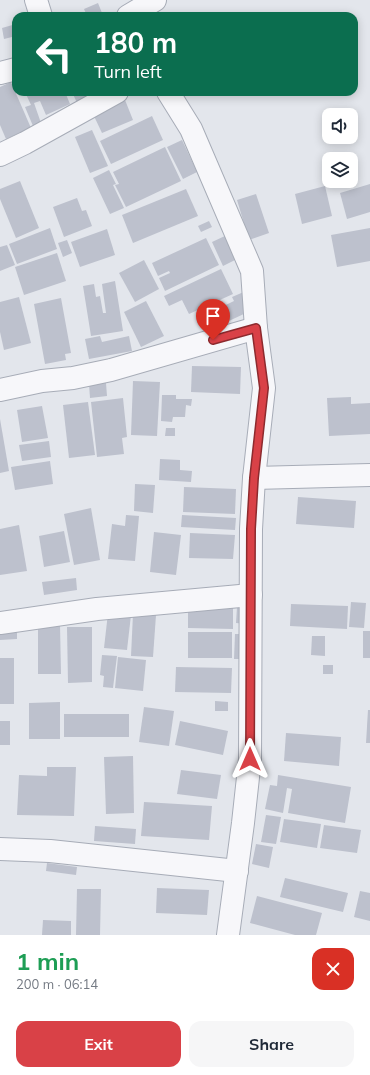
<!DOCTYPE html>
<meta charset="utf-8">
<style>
:root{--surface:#fff;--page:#f6f6f7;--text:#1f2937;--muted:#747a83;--accent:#d94147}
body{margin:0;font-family:Mulish,sans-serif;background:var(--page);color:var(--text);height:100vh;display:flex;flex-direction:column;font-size:15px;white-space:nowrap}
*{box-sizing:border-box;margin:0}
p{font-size:13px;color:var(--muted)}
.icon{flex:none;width:22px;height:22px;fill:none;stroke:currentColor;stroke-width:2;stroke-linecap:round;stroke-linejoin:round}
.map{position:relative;height:935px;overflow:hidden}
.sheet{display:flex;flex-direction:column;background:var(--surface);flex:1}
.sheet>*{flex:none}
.guide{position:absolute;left:12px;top:12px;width:346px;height:84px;border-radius:12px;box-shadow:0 2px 10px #0003;background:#0b6e4f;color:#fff;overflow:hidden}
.tools{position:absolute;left:322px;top:108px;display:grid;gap:8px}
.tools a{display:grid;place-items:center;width:36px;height:36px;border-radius:8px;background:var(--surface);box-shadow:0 2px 10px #0003;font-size:20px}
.pin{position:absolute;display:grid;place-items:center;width:34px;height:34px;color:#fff;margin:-41px -17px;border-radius:50% 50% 50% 0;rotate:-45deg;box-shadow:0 0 4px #0007}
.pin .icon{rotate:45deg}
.me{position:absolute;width:44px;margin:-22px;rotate:0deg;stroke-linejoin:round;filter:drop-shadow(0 0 3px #0008)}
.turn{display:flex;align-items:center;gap:14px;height:84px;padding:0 16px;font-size:18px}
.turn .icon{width:52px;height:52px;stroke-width:2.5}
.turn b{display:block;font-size:28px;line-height:34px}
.round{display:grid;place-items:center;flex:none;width:42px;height:42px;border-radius:12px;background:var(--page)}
.overview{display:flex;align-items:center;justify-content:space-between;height:68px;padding:0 16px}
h1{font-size:24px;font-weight:700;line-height:30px;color:#1e9e55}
.primary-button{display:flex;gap:8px;margin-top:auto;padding:8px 16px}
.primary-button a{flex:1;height:46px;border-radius:12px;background:var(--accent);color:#fff;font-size:16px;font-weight:700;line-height:46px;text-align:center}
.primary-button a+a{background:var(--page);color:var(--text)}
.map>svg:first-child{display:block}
.building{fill:#bdc1cd}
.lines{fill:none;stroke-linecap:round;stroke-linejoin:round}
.minor-casing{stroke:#a7acb7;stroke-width:24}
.minor{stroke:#f7f7fa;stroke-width:22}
.route-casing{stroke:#8d2a2e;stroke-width:10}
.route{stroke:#d94147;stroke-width:7}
</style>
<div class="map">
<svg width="370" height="935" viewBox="0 0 370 935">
<rect width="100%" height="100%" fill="#e3e6ec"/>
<g class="building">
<path d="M98,3L102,13L96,16H87L84,9Z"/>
<path d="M16,24V36L4,39L2,28Z"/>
<path d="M11,82L31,128L6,139L0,125V87Z"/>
<path d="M25,92H65L70,104L46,115L40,101L34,103L41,123L33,126L25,107L31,105Z"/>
<path d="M72,92H100L78,105Z"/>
<path d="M125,100L133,120L102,133L93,114Z"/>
<path d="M152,116L163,140L111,164L100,141Z"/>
<path d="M92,130L108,166L90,173L75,137Z"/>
<path d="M182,140L197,172L183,179L167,147Z"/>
<path d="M165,147L181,181L126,207L115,185L119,184L113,172Z"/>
<path d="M109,170L116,184L113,185L124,208L110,214L93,178Z"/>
<path d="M20,181L39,228L16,238L0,199V189Z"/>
<path d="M370,184V212L347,219L340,193Z"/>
<path d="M325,186L332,216L302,224L295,194Z"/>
<path d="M186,189L198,216L133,243L122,215Z"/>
<path d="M256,194L269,233L249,240L237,200Z"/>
<path d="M77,198L82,211L86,210L92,226L64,237L53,207Z"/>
<path d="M209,221L212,227L201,232L198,226Z"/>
<path d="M50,228L57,249L17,264L9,244Z"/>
<path d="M370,228V261L337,267L331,235Z"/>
<path d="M107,229L115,255L80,267L71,242Z"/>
<path d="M227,235L241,257L223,266L212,242Z"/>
<path d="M206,238L219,265L165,291L159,278L170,273L169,271L158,276L152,263Z"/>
<path d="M67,240L72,253L63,257L58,243Z"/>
<path d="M7,245L15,265L0,271V247Z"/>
<path d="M57,253L66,281L24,295L15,267Z"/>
<path d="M144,260L159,289L135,302L119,273Z"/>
<path d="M221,269L233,294L189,314L182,300L169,306L164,296Z"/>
<path d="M115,281L123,331L91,336L83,286L94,284L96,297L100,296L103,313H106L102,284Z"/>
<path d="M246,291L248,312L214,328L207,314L234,301L232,297Z"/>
<path d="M19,297L31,343L4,350L0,332V302Z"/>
<path d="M61,298L71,353L65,354L66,360L45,364L34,304Z"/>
<path d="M146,301L164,336L141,347L124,312Z"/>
<path d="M100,336L102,342L129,336L132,351L89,359L85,339Z"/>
<path d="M192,366L241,367L240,394L191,392Z"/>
<path d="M133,381L160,382L157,436L131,435Z"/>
<path d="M106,383L107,396L90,398L89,384Z"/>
<path d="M162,395H176V399H192L191,406L186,405L185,417H173L172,422L161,421Z"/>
<path d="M351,397V404L370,403V434L329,436L327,398Z"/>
<path d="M123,398L127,437L122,438L124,454L97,457L91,402Z"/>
<path d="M88,402L95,455L69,458L63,405Z"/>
<path d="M42,406L48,438L22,442L17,410Z"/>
<path d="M0,419L9,471L0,473Z"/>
<path d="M166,428H175V436H165Z"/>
<path d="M49,441L51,457L22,461L19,445Z"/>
<path d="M160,459L180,460V470L192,471L191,482L159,480Z"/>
<path d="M50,461L53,484L15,490L11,467Z"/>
<path d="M135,484L155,485L153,513L134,511Z"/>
<path d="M184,487L236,489L235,514L183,512Z"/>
<path d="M298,497L356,501L354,528L296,524Z"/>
<path d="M91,508L100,560L74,565L64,514Z"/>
<path d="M126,515L139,516L135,561L108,559L112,524L125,526Z"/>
<path d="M182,515L236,518L235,530L181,527Z"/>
<path d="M19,525L27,571L0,575V529Z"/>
<path d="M64,531L70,562L44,567L39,536Z"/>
<path d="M154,532L181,535L176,575L150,572Z"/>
<path d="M190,533L235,535L233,559L189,558Z"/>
<path d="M76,578L77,590L44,595L42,582Z"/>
<path d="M351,602L366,603L364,628L349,627Z"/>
<path d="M291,604L348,606L347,629L290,626Z"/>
<path d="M188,605H233V629L188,628Z"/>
<path d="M237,607H247V624L236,623Z"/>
<path d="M108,613L131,615L127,650L104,648Z"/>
<path d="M133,614L156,615L153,657L131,656Z"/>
<path d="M38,625H60L61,674H38Z"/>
<path d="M17,627V639L0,640V628Z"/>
<path d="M67,627H92V682L68,683Z"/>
<rect x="363" y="631" width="7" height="27"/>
<rect x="188" y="632" width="44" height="26"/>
<path d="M235,634H246V659H234Z"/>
<path d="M312,636H325V656L311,655Z"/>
<path d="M102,655L117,656L113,688L103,687L104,676L100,675Z"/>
<path d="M118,657L146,660L143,691L115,688Z"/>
<rect x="0" y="658" width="14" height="46"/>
<rect x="323" y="665" width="10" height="9"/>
<path d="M176,667L232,668L231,693L175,692Z"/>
<path d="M215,701L228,702V711H215Z"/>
<path d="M60,702V739H29V703Z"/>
<path d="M144,707L174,711L169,746L139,742Z"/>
<path d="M368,710H370V743H366Z"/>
<rect x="64" y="714" width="65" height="23"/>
<rect x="0" y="721" width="10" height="24"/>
<path d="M180,721L228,731L223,755L175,745Z"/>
<path d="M286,733L341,737L339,766L284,761Z"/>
<path d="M133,756L134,813L106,814L104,757Z"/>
<path d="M47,767H76L74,816L17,815L19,775L47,776Z"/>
<path d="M181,770L221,775L217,799L177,794Z"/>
<path d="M278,775L351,787L345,823L288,813L292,789L287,788L283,813L265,809L270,785L277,786Z"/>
<path d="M144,802L212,806L209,840L141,836Z"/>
<path d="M266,815L281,817L276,844L261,842Z"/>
<path d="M284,819L321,824L317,848L280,842Z"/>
<path d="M324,825L361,830L357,853L320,848Z"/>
<path d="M95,826L136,829L135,844L94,841Z"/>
<path d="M256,844L273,847L269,868L252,864Z"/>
<path d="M47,863L77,867L76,875L46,871Z"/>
<path d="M285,878L348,893L343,912L280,897Z"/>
<path d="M157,888L209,890L207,915L156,913Z"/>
<path d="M77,889H101L100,935H76Z"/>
<path d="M360,891L370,893V921L354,917Z"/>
<path d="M257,896L322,913L316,935H295L250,923Z"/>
<path d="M43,920L71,921V935H42Z"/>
</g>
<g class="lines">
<defs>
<g id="minor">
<path d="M36,0L41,16"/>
<path d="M128,16L155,0"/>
<path d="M0,73L16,69"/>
<path d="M168,92L191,129L252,271L256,328L264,388L254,478L251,529L250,759L243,823L228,935"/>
<path d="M0,155L25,143L117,92"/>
<path d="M0,390L42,381L73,378L111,370L256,328"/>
<path d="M254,478L370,475"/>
<path d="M0,623L97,609L251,595"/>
<path d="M0,849L50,851L237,871"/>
</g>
</defs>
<use href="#minor" class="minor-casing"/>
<use href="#minor" class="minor"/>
</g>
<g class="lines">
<defs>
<path id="route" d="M213,340L256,328L264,388L254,478L251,529L250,759"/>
</defs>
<use href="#route" class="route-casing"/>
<use href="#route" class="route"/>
</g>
</svg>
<div class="tools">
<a><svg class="icon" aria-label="sound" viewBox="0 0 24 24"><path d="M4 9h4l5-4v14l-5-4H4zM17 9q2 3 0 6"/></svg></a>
<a><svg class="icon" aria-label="layers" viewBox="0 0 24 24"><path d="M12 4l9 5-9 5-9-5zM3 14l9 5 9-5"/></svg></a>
</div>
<div class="pin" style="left:213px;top:340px;background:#d93025"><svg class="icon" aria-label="arrive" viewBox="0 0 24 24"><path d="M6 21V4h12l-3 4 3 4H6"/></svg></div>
<svg class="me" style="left:250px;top:759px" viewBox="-20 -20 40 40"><path d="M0-17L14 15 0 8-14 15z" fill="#d94147" stroke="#fff" stroke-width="4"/></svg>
<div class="guide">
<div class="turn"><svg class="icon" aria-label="left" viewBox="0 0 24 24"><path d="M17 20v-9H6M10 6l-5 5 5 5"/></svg><div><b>180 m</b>Turn left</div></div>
</div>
</div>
<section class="sheet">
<div class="overview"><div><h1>1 min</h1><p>200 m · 06:14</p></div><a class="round" style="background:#d93025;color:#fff"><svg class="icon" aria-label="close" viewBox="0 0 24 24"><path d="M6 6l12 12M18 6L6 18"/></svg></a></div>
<div class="primary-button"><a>Exit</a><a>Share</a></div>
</section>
